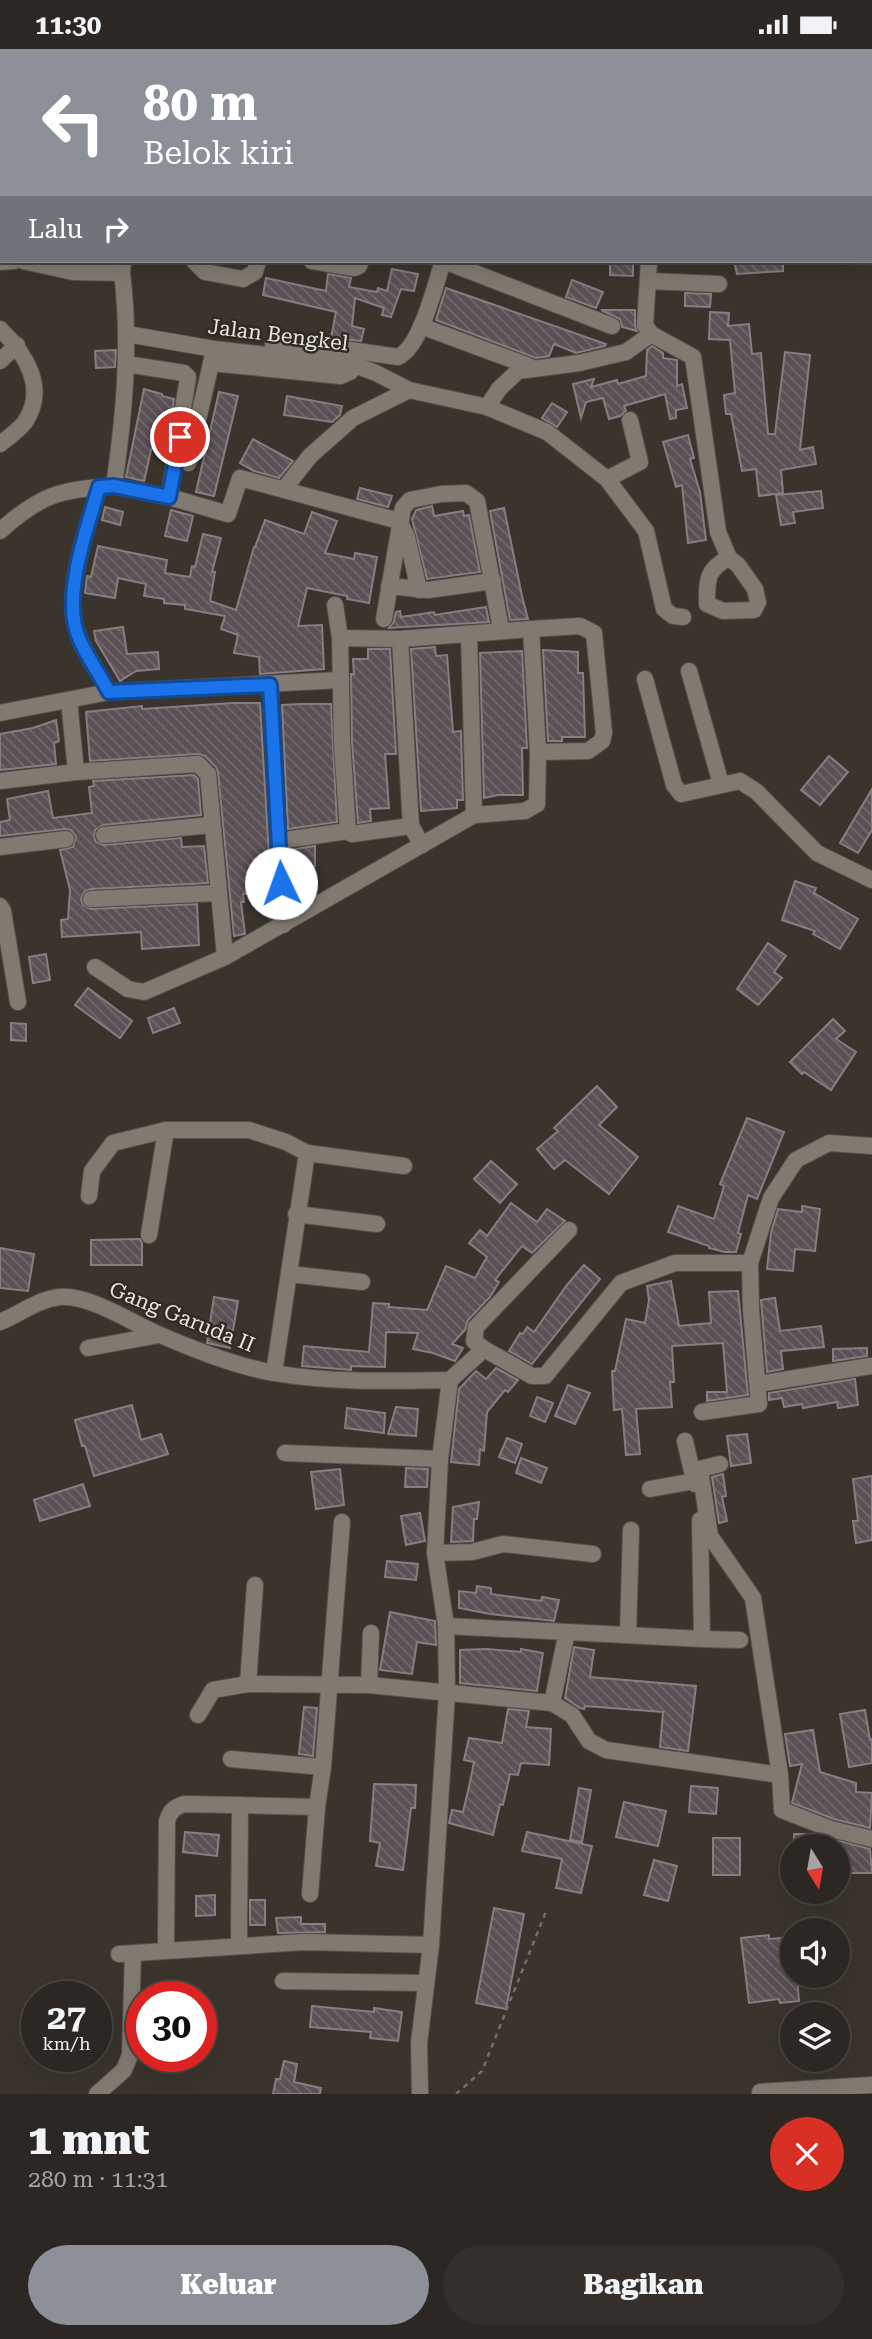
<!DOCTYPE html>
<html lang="id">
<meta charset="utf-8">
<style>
:root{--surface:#2c2722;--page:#342f2a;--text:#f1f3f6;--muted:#a6a5a5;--line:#484440;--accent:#8c9099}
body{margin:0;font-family:"Roboto Serif",serif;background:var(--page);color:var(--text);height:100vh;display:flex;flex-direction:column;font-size:26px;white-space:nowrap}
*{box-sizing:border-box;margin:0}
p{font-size:23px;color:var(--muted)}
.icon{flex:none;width:38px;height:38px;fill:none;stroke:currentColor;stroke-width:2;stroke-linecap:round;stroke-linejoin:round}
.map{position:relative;height:2045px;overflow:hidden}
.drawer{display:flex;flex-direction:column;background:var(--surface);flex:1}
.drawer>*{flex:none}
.banner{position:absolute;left:0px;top:0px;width:873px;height:214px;box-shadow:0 7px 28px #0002,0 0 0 2px var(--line);background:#8c9099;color:#fff;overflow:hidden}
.needle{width:46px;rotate:169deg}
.tools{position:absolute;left:780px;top:1785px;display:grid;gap:14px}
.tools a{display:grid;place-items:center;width:70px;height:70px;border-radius:50%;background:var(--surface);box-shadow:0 7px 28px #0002,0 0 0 2px var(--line);font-size:35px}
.speed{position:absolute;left:21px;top:1932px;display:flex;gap:14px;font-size:35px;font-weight:700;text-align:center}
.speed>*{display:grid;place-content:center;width:91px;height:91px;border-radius:50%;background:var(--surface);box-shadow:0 7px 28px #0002,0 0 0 2px var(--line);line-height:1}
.speed small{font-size:18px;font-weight:400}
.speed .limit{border:10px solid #d22;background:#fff;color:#111}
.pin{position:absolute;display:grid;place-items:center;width:60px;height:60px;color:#fff;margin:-30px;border:4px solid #fff;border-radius:50%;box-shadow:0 2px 7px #0007}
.me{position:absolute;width:77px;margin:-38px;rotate:357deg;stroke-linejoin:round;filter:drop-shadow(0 0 5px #0008)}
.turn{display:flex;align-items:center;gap:24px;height:147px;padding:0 28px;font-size:32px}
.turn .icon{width:91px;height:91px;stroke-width:2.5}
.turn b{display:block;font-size:49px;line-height:60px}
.then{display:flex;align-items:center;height:66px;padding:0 28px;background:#0003;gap:14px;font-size:26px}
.round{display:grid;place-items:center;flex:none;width:74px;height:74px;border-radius:37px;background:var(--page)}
.head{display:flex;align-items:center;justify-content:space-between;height:119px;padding:0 28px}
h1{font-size:42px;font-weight:800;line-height:52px}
.action{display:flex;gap:14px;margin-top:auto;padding:14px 28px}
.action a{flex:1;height:80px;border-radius:42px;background:var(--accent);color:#fff;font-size:28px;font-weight:800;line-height:80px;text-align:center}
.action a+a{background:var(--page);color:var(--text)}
.status{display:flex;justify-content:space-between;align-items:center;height:49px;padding:0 35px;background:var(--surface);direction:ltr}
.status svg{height:19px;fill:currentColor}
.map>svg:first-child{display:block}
.building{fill:url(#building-back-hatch);stroke:#887d82;stroke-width:2}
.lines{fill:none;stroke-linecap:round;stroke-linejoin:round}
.lane-casing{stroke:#55514a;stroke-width:10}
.street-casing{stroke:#55514a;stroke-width:18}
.path{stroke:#746f69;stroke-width:2.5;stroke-dasharray:5 5;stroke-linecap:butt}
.lane{stroke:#807a71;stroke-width:8}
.street{stroke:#807a71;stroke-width:16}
.route-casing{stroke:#114b97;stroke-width:18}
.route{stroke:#1a73e8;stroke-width:12}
.labels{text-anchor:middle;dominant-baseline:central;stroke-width:5;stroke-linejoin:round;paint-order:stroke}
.street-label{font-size:21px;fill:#e9e6e1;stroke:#302a23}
</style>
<div class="status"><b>11:30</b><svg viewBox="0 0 49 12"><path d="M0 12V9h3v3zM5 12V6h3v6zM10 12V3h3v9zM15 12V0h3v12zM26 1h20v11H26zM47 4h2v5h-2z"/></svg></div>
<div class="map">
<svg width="872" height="2045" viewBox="0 0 872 2045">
<defs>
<pattern id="building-back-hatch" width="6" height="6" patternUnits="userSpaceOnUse" patternTransform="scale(1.75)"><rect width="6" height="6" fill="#5a5055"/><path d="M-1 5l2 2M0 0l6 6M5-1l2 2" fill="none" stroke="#72696d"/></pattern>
</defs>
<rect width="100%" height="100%" fill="#3a342d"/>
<g class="building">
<path d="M610,212H633V227L610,226Z"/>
<path d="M734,212H783V222L737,225Z"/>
<path d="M392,220L418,225L414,242L401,240L391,268L382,266L384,259L355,249L352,277L364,280L361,292L331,289L336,263L263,246L266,229L326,242L328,225L351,229L349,238L377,243L378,239L387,242Z"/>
<path d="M572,231L603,243L596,259L566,248Z"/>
<path d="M446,239L606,295L605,297L576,304L554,295L549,307L536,309L436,271Z"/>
<path d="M685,244L711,245L710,258L685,257Z"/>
<path d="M601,261H635V275L637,282L622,278L620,270Z"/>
<path d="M710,263L729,264L728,277L749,275L752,305L761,304L768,385H775L785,303L810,306L800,401L813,398L816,415L781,421L783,444L759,447L756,420L742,422L731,365H726L724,346L735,344L730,291L709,290Z"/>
<path d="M652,297L663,304V309L677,311V337L682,335L687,359L676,361V369L670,370L665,345L624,357L626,362L620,367L609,370L603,349L586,353L581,369L573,335L594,330L591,338L617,331L618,335L646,327L647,301Z"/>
<path d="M116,301L115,318L96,319L95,302Z"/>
<path d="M144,340L162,345V347L174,350L167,391L154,388L144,432L126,428Z"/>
<path d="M219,343L238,347L214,447L196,443Z"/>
<path d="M287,347L342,357L340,366L332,373L284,366Z"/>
<path d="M552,354L567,363L557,378L542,369Z"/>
<path d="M688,386L694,409L690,410L700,443L706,491L688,494L682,436L676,438L663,393Z"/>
<path d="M253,390L293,412L279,429L254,422L240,414Z"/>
<path d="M360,439L392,447L388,458L357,450Z"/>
<path d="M821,442L823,459L793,463L795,474L781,476L776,446Z"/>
<path d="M432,457L434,467L463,462L464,467L469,466L480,523L427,530L412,470L416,461Z"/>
<path d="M105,458L123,463L120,476L102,471Z"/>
<path d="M504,459L522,547L528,570L510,571L490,462Z"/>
<path d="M171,461L193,467L187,492L165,487Z"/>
<path d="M312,463L337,472L325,504L354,510L355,504L377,508L369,554L347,550V547L307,539L298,577L322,576L324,620L260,625L259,608L234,604L238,586L221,580L225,567L185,560V556L164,554V550L144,547L146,535L118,529L115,549L85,544L87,527L91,528L98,497L167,511L165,524L190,528L192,517L195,518L203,485L221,489L212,523H215L210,552L236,561L254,498H255L265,471L304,485Z"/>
<path d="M486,558L489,573L389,579L394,572L396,563L400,562L401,568L434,563L435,566Z"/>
<path d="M123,578L127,605L158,603L159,620L136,622L120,632L96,592L94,582Z"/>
<path d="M435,598L436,607L447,606L453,683L461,682L463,751H457V759L421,762L411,600Z"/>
<path d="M368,600H390L396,705H385L389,759L370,760L371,772L358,774L352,694L351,625H354L353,610H368Z"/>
<path d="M543,601L578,603V624H583L585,688H562V692H548Z"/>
<path d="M522,602L527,699H522L523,746H498L484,749L480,604Z"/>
<path d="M233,654H260L271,842L243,845L244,853H241L245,885L234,887L218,724L216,718L205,707L197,705L90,712L86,663L142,657V660Z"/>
<path d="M300,655H331L337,773L288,780L282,656Z"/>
<path d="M56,671L59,692L54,694L56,715L0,721V685L33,679Z"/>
<path d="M829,707L848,723L820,756L801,741Z"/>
<path d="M194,726L198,730L201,766L103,776L95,781L94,788L96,793L104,796L181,789L182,798L204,797L208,834L91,840L85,842L81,850L83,856L91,860L197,855L199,896L142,900L141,883L62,888L61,871L68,870L70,841L60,801L73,798L76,788L71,781L65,780L0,787V773L10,771L7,750L48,742L53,769L92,764L89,738L94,737L93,732Z"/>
<path d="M872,740V781L858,804L840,794Z"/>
<path d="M315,797V817L290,818L289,801Z"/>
<path d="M795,832L816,839L814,844L858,870L840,900L813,885L815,882L782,871Z"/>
<path d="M768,894L786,907L774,923L782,929L758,956L737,940Z"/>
<path d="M46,905L50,931L33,934L29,908Z"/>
<path d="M88,939L132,972L120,989L75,956Z"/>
<path d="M174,959L180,974L153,984L148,969Z"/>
<path d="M833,970L845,982L836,990L856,1003L831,1041L804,1023L802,1025L790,1013Z"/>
<path d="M11,974L26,975V992L11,991Z"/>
<path d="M597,1037L617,1058L599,1076L638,1108L609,1145L565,1111L554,1120L537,1100L558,1082L554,1079Z"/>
<path d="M747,1069L784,1083L757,1150L748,1146L738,1184L741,1185L736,1203H725L709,1199V1197L668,1183L678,1157L714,1170L724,1137L720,1135Z"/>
<path d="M491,1112L517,1135L500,1154L474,1130Z"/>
<path d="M511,1154L537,1173L547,1160L565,1172L532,1204L522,1197L495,1231L499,1233L490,1248L468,1271L465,1281L452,1295L463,1299L455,1312L433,1304L413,1300L418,1284L386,1283L385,1318L351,1317V1321L302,1317L304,1297L369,1303L373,1254L389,1255V1258L427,1261L446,1217L475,1229L487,1208L469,1194L480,1181L487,1187Z"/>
<path d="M802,1157L820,1160L815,1202L795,1200L793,1222L767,1220L771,1184L778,1160L802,1163Z"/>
<path d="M140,1190L142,1194V1216H91V1191Z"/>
<path d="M0,1199L34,1205L28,1242L0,1239Z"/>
<path d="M584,1216L600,1230L532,1315L509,1302L520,1284L523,1285L527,1278L534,1283L566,1237Z"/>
<path d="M671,1232L679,1277L711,1274L709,1243L738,1242L748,1346L707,1352V1343H727L723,1294L672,1297L674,1333H670L672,1358L636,1360L640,1405L626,1406L622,1360L614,1361L612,1322H615L626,1270L645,1274L649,1251L647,1237Z"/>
<path d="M214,1248L238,1252L230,1299L207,1294Z"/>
<path d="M775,1249L780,1282L821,1277L824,1298L781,1302L783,1320L767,1323L761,1251Z"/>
<path d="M867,1299V1307L833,1312V1300Z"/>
<path d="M496,1319L518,1331L508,1343L505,1341L487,1363L484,1402L480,1400L479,1416L451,1413L459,1340L476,1322L486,1330Z"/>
<path d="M855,1330L858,1356L838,1359L837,1353L803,1359L802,1355L784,1358L782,1349L769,1351V1344Z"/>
<path d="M568,1336L590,1344L575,1375L555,1367Z"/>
<path d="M537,1348L553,1354L545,1373L530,1367Z"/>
<path d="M132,1356L141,1391L161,1385L168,1405L94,1427L85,1397H82L75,1371Z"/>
<path d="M396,1358L418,1360L416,1387L388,1385Z"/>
<path d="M347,1359L385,1364L384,1384L345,1379Z"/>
<path d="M747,1385L751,1414L731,1417L727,1387Z"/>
<path d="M507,1389L522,1395L515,1414L499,1408Z"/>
<path d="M521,1409L547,1419L541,1434L516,1424Z"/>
<path d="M406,1419L428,1420L427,1438H405Z"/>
<path d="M340,1420L344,1456L316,1460L311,1423Z"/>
<path d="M723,1425L726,1447L722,1448L727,1472L719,1474L712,1428Z"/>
<path d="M872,1427V1491L856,1494L853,1472H858L853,1430Z"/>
<path d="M83,1435L90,1457L40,1472L34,1451Z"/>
<path d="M479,1453L477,1470H474L473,1492L451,1493L453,1458Z"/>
<path d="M420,1464L425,1492L406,1496L401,1467Z"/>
<path d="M387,1512L418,1515L416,1531L385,1528Z"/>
<path d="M477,1537L491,1539V1545L541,1552L542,1548L559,1551L554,1572L490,1565L459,1559V1542L476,1544Z"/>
<path d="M390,1563L435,1572L436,1596L417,1593L412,1625L380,1621Z"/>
<path d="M574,1598L594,1601L590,1628L696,1637L688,1702L660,1698L663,1663L585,1657L584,1660L580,1659L565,1649Z"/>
<path d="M487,1600L521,1603V1600L543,1604L537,1642L460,1634V1601Z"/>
<path d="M304,1658L317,1659L313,1707L299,1705Z"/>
<path d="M508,1660L529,1662L526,1678L551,1680L549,1716L521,1714L518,1726L510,1725L503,1756L500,1755L493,1786L449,1774L452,1761L463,1763L469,1738L474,1713L464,1711L469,1689L502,1694Z"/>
<path d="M865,1661L870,1691L872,1690V1714L849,1718L840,1665Z"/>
<path d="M813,1681L820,1723L856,1734V1743L872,1744L870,1779L834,1770L792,1754L802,1715L790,1717L785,1685Z"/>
<path d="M374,1735L416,1736L415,1759H411L403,1821L376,1817L380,1794L370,1792Z"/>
<path d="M691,1737L718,1739L716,1765L689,1763Z"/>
<path d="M579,1739L591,1741L582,1793L570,1791Z"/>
<path d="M624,1753L666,1762L658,1797L616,1788Z"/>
<path d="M185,1783L219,1786L217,1807L183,1803Z"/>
<path d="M527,1783L592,1797L581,1844L556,1839L562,1810L522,1802Z"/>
<path d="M794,1785H814L870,1800L872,1824H838V1797H794Z"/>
<rect x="713" y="1789" width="27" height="37"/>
<path d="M654,1811L677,1817L668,1852L644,1846Z"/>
<path d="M215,1846V1866L196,1867V1847Z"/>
<rect x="250" y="1851" width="15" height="25"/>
<path d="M494,1859L524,1865L506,1960L476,1954Z"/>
<path d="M301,1868V1875H325V1883L278,1884L276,1869Z"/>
<path d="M769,1886V1890L793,1888V1927H797L799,1952L780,1954L779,1950L749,1954L741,1889Z"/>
<path d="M312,1957L374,1963V1959L402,1963L398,1992L370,1989L371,1983L310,1978Z"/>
<path d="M284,2012L297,2015L294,2033L321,2039L320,2045H273L276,2030H280Z"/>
</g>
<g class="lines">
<defs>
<path id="lane" d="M0,52H2"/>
<g id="street">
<path d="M148,0L151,2"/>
<path d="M629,0L630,2"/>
<path d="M245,2V0"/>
<path d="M374,2V0"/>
<path d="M23,212L73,223L122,224L123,212"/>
<path d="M194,212L205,223L243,230L255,223L258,212"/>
<path d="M312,212L354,219L359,217L361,212"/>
<path d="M444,212L612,277"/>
<path d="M649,212L645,276L651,285L693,308L718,483L729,509L738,516L755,540L758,553L754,561L723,562L707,555C707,532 706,520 729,509"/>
<path d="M0,213L14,212"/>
<path d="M648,232L719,235"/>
<path d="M421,277L529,317"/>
<path d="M0,280C25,304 48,339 25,373C19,381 8,389 0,395"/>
<path d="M127,285L214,300L355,316L376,324L409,341L487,358L547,383L607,430L646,482L664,560L673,567L683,568"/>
<path d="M273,295L343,300L398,308C421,298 435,236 443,212"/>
<path d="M0,312L17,296"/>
<path d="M211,314L340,327L350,323L355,316"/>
<path d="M126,315L184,324L188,328L169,448"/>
<path d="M487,358L499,340L518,322L579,314L626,303L651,285"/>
<path d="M188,414L213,306"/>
<path d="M607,430L640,413L630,371"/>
<path d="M114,437L169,448L228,465L240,429L399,472L407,488L419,541"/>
<path d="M99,438C88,476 66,537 75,575C79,597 99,624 109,643"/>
<path d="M284,440L310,407L353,369L409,341"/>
<path d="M0,482C40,446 60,440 114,437C124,367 131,296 122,224"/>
<path d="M389,537L428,541L493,532"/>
<path d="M335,556L340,589"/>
<path d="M384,570L403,459L410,451L441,445L466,444L477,452L501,580"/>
<path d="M531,580L580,577L594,584L604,684L602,692L588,702L538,703"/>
<path d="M469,586L474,766"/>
<path d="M689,622L721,735"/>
<path d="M645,630L674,736L681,745L740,732L757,743L817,804L872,831"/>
<path d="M270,636L283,876"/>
<path d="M69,651L76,723"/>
<path d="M0,664L109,643L341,631"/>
<path d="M0,732L76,723L198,715L208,725L225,908"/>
<path d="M411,777L352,785L348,782L342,694L340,589L400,590L411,777L422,796"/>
<path d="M104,786L212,776"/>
<path d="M278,792L348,782"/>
<path d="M0,798L66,790"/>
<path d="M91,850L218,844"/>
<path d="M0,857L3,862L18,953"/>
<path d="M95,918L128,940L144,943L225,908L474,766L525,762L537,755L538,703L531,580L400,590"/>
<path d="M89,1147L92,1122L113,1094L166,1081H249L286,1093L307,1104L404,1117"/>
<path d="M296,1165L377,1175"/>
<path d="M149,1186L166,1081"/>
<path d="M289,1225L362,1233"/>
<path d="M0,1273C20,1265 37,1251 59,1248C89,1245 130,1273 158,1285C195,1301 235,1317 274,1324C333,1334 392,1332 450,1331L484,1300L532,1327H545L621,1234L675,1214H750"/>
<path d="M88,1299L159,1286"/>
<path d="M484,1300L474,1292L476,1278L569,1181"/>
<path d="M274,1324L307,1104"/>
<path d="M758,1335L870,1317"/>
<path d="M702,1363L759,1355L751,1261L750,1214L771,1149L796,1111L829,1094L872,1097"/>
<path d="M685,1392L695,1435"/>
<path d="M285,1404L440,1410"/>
<path d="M720,1415L700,1420L710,1487L753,1549L780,1726"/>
<path d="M650,1440L694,1432"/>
<path d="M435,1504L472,1503L503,1495L593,1505"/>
<path d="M446,1577L567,1583L552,1654L572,1666L589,1692L606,1701L780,1726L782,1761L831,1780L872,1790"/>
<path d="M567,1583L702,1590L700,1471"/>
<path d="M628,1586L631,1481"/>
<path d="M702,1590L740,1591"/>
<path d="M248,1635L255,1536"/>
<path d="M369,1636L371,1584"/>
<path d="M198,1666L213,1641L248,1635L369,1636L552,1654"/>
<path d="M231,1710L323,1718"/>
<path d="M310,1845L317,1758L323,1718L342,1473"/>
<path d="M239,1888L240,1756"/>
<path d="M166,1893L167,1772C170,1762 174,1758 185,1755L317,1758"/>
<path d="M119,1905L305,1893L431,1896"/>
<path d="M283,1932L426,1934"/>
<path d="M760,2043L823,2039"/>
<path d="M97,2045L124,2021L130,2006L133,1905"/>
<path d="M420,2045L419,1994L431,1896L447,1644L446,1577L435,1504L440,1410L450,1331"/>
<path d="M822,2045L823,2039L872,2036"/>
</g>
</defs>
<use href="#lane" class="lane-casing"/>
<use href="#street" class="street-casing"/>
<path class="path" d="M456,2045L482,2022L547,1860"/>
<use href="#lane" class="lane"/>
<use href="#street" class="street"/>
</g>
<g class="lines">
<defs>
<path id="route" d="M180,388L169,448L114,437L99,438C88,476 66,537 75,576C79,597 99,624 109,643L270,636L281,834"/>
</defs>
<use href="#route" class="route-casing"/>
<use href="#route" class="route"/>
</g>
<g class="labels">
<g class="street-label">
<text transform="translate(278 286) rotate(7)">Jalan Bengkel</text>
<text transform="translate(182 1268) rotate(22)">Gang Garuda II</text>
</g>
</g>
</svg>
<div class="tools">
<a><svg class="needle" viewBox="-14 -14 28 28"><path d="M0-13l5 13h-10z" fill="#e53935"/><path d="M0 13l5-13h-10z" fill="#a6a5a5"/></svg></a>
<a><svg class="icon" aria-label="sound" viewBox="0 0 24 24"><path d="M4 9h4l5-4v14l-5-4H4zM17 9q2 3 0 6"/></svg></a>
<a><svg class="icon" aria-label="layers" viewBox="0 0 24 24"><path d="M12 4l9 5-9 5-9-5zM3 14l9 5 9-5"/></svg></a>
</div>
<div class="speed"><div>27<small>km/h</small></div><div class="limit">30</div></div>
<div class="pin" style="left:180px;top:388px;background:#d93025"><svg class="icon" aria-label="arrive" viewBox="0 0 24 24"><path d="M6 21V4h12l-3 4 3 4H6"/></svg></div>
<svg class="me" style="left:281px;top:834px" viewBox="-20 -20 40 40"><circle r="19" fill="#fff"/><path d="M0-13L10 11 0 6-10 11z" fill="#1a73e8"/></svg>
<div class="banner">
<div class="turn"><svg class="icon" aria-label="left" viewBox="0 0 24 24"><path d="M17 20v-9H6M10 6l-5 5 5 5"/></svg><div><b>80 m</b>Belok kiri</div></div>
<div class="then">Lalu<svg class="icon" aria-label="right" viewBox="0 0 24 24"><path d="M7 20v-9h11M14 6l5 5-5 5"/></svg></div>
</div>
</div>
<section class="drawer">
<div class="head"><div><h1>1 mnt</h1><p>280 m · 11:31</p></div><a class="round" style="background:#d93025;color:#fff"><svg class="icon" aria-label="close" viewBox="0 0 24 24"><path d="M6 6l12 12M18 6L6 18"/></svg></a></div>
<div class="action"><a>Keluar</a><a>Bagikan</a></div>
</section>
